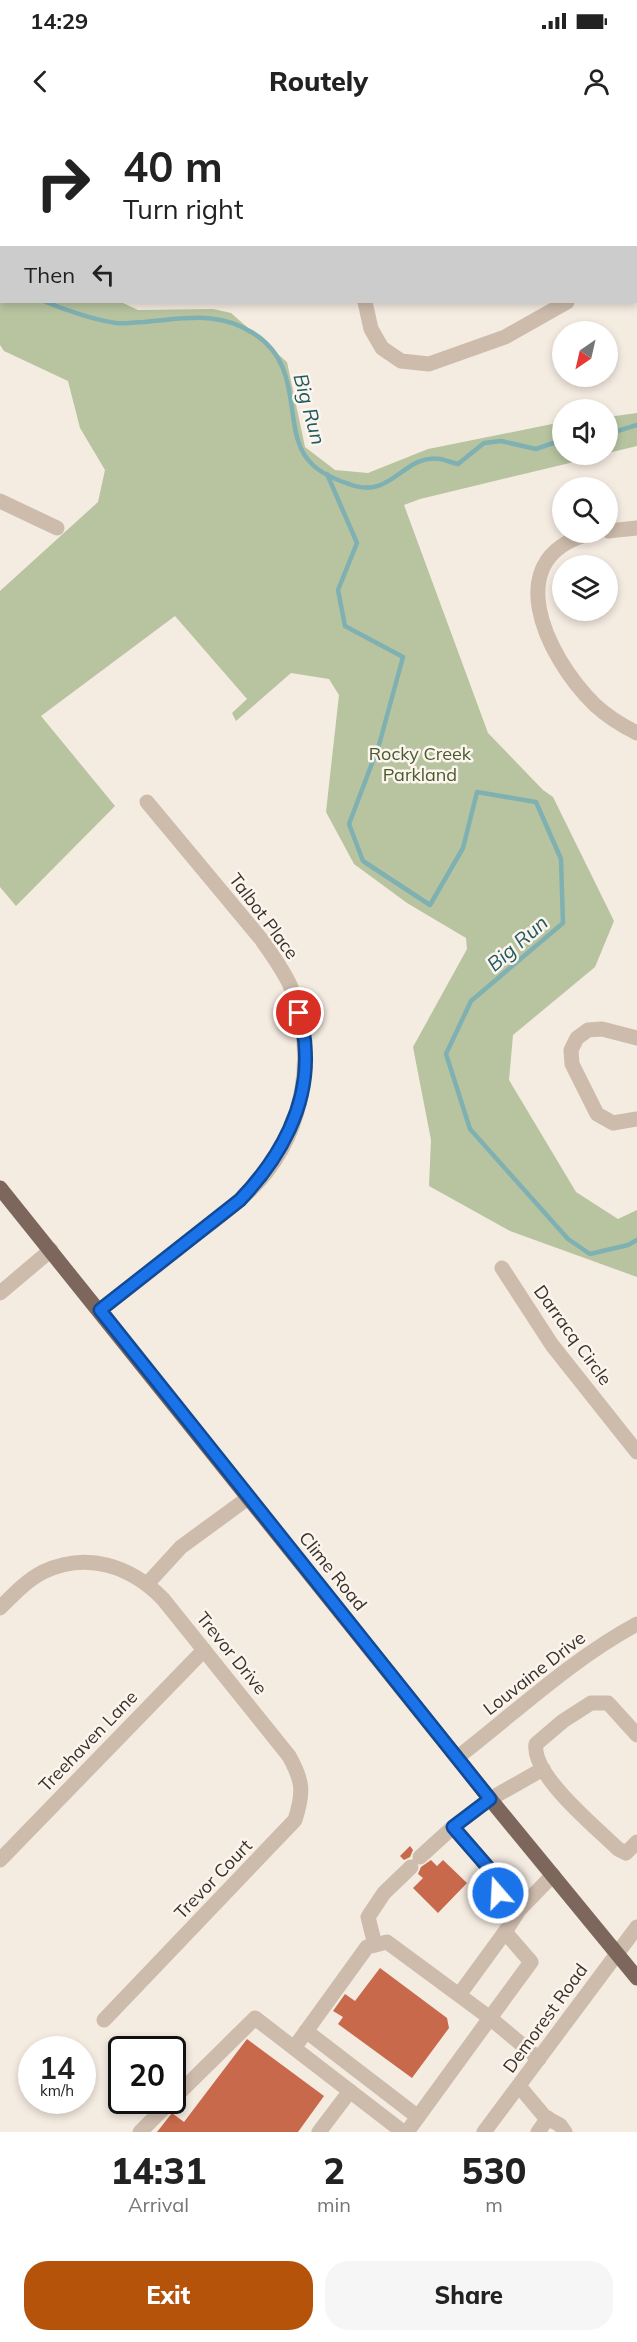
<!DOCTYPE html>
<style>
:root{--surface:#fff;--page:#f6f6f6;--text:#222;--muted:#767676;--accent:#b45309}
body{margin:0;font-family:Mulish,sans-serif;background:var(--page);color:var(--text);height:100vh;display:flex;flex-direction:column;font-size:22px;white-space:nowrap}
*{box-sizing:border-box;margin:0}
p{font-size:20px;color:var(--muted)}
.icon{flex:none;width:33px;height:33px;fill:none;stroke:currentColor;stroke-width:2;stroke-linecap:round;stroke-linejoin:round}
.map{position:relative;height:2012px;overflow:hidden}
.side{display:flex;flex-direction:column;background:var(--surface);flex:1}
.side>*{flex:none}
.top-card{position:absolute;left:0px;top:0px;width:638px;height:183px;box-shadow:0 3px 9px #0003;background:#fff;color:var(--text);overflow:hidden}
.needle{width:39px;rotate:214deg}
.tools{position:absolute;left:552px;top:201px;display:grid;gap:12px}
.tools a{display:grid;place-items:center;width:66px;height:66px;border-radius:50%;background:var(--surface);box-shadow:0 3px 9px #0003;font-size:30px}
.speed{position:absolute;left:18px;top:1916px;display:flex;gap:12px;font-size:30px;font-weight:700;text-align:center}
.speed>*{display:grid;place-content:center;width:78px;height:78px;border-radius:50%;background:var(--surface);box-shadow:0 3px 9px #0003;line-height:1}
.speed small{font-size:15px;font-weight:400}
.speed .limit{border:3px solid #111;border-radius:9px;background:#fff;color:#111}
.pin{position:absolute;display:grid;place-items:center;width:51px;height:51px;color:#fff;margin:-26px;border:3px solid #fff;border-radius:50%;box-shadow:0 2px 6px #0007}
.me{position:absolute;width:66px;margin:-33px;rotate:341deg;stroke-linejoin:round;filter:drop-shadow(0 0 4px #0008)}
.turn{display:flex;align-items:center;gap:21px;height:126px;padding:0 24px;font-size:27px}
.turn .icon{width:78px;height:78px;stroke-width:2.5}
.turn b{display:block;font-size:42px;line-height:51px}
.then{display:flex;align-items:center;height:57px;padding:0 24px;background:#0003;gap:12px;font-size:22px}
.eta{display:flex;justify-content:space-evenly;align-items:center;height:102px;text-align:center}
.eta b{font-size:36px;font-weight:800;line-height:42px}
.primary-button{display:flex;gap:12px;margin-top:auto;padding:12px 24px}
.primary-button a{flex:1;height:69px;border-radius:24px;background:var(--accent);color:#fff;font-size:24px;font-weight:800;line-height:69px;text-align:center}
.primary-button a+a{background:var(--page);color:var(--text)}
.status{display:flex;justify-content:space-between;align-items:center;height:42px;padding:0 30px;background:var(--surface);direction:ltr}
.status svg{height:16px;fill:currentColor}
header{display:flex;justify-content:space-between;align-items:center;height:78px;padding:0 24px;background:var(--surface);font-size:27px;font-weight:800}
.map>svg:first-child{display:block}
.green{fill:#b8c4a0}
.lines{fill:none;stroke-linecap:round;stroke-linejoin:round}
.stream{stroke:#7fb0b2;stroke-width:4.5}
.building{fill:#c8694b}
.minor{stroke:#cdbbac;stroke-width:15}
.major{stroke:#7d675c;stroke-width:15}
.route-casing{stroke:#114b97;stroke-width:15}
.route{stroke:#1a73e8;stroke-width:10}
.labels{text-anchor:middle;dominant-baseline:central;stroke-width:5;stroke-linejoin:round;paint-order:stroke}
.park-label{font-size:18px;fill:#4a5a2e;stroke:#fbf5ee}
.street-label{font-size:18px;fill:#3b302b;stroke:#fbf5ee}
.water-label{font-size:20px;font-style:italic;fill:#1f5a5e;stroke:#fbf5ee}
</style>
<div class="status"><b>14:29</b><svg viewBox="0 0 49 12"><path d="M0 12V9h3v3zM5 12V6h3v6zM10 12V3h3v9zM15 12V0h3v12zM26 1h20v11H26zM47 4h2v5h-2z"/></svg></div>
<header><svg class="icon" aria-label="back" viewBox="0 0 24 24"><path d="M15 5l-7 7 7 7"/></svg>Routely<svg class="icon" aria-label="person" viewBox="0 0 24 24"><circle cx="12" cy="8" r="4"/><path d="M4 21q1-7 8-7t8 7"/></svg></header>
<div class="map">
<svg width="637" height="2012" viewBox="0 0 637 2012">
<rect width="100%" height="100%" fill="#f4ebe1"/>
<g class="green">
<path d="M0,0L49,1L2,2V182H121L138,190L213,189L231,193L287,242L305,327L335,350L368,353L428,329L562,302V334L603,335L420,379L404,385L488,613L543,670L553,677L614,801L595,847L513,915L509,960L576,1072L618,1099L637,1090V1157L510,1111L429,1066L431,1020L413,927L467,829L466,818L407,783L354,744L326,692L339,575L329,559L291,553L236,601L232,593L247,579L175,496L41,596L115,686L16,786L0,767V471L98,382L105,350L80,308L68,261L4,231L0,225Z"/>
<path d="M637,293V326L608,333V297Z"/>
</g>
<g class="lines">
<g class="stream">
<path d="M32,0V2"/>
<path d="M46,182C65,190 95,200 116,203C124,204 134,202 143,202C182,199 218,190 253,213C309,248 278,314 313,345C322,354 337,360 349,364C392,381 403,333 440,339C446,340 452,343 458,344L484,323L501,321L536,329L562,320"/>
<path d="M608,314L637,305"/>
<path d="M327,354L357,423L338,470L345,506L403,537L379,625L349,704L363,741L430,785L463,728L477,672L536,682L561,739L563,803L471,881L446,934L470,1009L568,1119L590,1134L628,1125L637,1120"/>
</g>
</g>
<g class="building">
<path d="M410,1726L413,1730L410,1737L404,1740L400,1736Z"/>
<path d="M431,1740L437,1746L443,1740L467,1763L438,1793L413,1768L423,1758L418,1754L421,1747Z"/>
<path d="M380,1848L447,1898L449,1908L412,1958L338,1904L343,1897L333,1891L345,1874L355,1881Z"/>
<path d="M247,1919L324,1976L298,2012H157L172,1993L184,2002Z"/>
</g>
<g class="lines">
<g class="minor">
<path d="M326,0L327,2"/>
<path d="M439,2L447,0"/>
<path d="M365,182L371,209L382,228L401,241L429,244L505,217L567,182"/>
<path d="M0,381L57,408"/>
<path d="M608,411L637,408"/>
<path d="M598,412C495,432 545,536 595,585C608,597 621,605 637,613"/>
<path d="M637,918L602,909L588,910L577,918L571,930L572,944L597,994L613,1003L637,999"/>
<path d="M502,1148L552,1225L637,1332"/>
<path d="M0,1173L51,1130"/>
<path d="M100,1190C131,1166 162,1142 193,1117C215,1100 239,1083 259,1061C306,1008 317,930 290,865C282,848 271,833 261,819L147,682"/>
<path d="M148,1463L181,1427L248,1378"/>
<path d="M0,1488C13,1475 27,1460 43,1452C87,1431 131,1446 163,1479L289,1636C303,1661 304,1672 295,1700L104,1900"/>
<path d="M637,1615L608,1583H591L563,1601L536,1624C531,1655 597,1708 618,1729L626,1733L637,1722"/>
<path d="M458,1637C516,1592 572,1539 637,1504"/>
<path d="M420,1737L453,1707"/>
<path d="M0,1740L204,1530"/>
<path d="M519,1790L498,1773L499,1760L453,1707L490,1679L543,1649"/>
<path d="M505,1812L519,1790L553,1755"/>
<path d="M375,1825L368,1797L384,1773L411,1747"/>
<path d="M306,1911L418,1997"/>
<path d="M294,1928L367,1827L387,1822L490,1898L531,1842L505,1812L459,1875"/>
<path d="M519,1966L545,1997L560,2005L565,2012"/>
<path d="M172,1980L255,1898L403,2012"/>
<path d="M140,2012L172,1980"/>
<path d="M319,2012L350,1971"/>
<path d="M407,2012L490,1898L539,1939"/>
<path d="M484,2012L637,1807"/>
<path d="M538,2012L548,1998"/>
</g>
<path class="major" d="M0,1068L490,1679L637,1858"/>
</g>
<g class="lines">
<defs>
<path id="route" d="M299,893C301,904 305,915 305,926C310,985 280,1038 240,1080L100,1190L490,1679L453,1707L499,1760L498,1773"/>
</defs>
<use href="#route" class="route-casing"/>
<use href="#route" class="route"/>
</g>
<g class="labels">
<g class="park-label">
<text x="420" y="633">Rocky Creek<tspan x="420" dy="21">Parkland</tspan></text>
</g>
<g class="street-label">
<text transform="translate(264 796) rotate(53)">Talbot Place</text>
<text transform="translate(573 1215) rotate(54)">Darracq Circle</text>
<text transform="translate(333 1451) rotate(51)">Clime Road</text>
<text transform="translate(232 1533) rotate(51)">Trevor Drive</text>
<text transform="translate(534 1553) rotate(-38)">Louvaine Drive</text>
<text transform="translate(88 1621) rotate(-46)">Treehaven Lane</text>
<text transform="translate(213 1759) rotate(-46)">Trevor Court</text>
<text transform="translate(545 1898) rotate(-54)">Demorest Road</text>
</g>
<g class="water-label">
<text transform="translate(310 289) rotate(75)">Big Run</text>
<text transform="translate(517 823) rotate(-41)">Big Run</text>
</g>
</g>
</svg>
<div class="tools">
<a><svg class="needle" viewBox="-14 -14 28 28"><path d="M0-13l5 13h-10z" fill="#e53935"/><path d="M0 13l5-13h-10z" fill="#767676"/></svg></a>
<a><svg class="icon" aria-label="sound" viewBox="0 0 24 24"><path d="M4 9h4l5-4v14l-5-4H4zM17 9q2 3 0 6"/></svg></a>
<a><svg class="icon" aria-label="search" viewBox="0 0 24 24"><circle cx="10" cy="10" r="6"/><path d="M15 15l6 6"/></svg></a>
<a><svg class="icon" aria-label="layers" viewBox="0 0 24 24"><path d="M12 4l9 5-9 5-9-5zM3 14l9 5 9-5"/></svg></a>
</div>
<div class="speed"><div>14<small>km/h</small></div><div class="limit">20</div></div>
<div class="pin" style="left:299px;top:893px;background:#d93025"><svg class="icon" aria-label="arrive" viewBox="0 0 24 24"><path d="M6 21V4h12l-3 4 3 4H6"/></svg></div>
<svg class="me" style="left:498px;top:1773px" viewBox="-20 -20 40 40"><circle r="17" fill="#1a73e8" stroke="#fff" stroke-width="3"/><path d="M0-11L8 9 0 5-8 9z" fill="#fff"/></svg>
<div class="top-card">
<div class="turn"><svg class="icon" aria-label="right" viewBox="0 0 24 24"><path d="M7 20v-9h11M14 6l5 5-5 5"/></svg><div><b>40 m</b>Turn right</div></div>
<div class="then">Then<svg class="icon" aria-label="left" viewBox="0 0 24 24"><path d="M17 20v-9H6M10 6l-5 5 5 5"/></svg></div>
</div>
</div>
<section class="side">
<div class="eta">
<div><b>14:31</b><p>Arrival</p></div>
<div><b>2</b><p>min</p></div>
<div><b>530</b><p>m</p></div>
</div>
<div class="primary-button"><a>Exit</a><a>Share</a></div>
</section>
